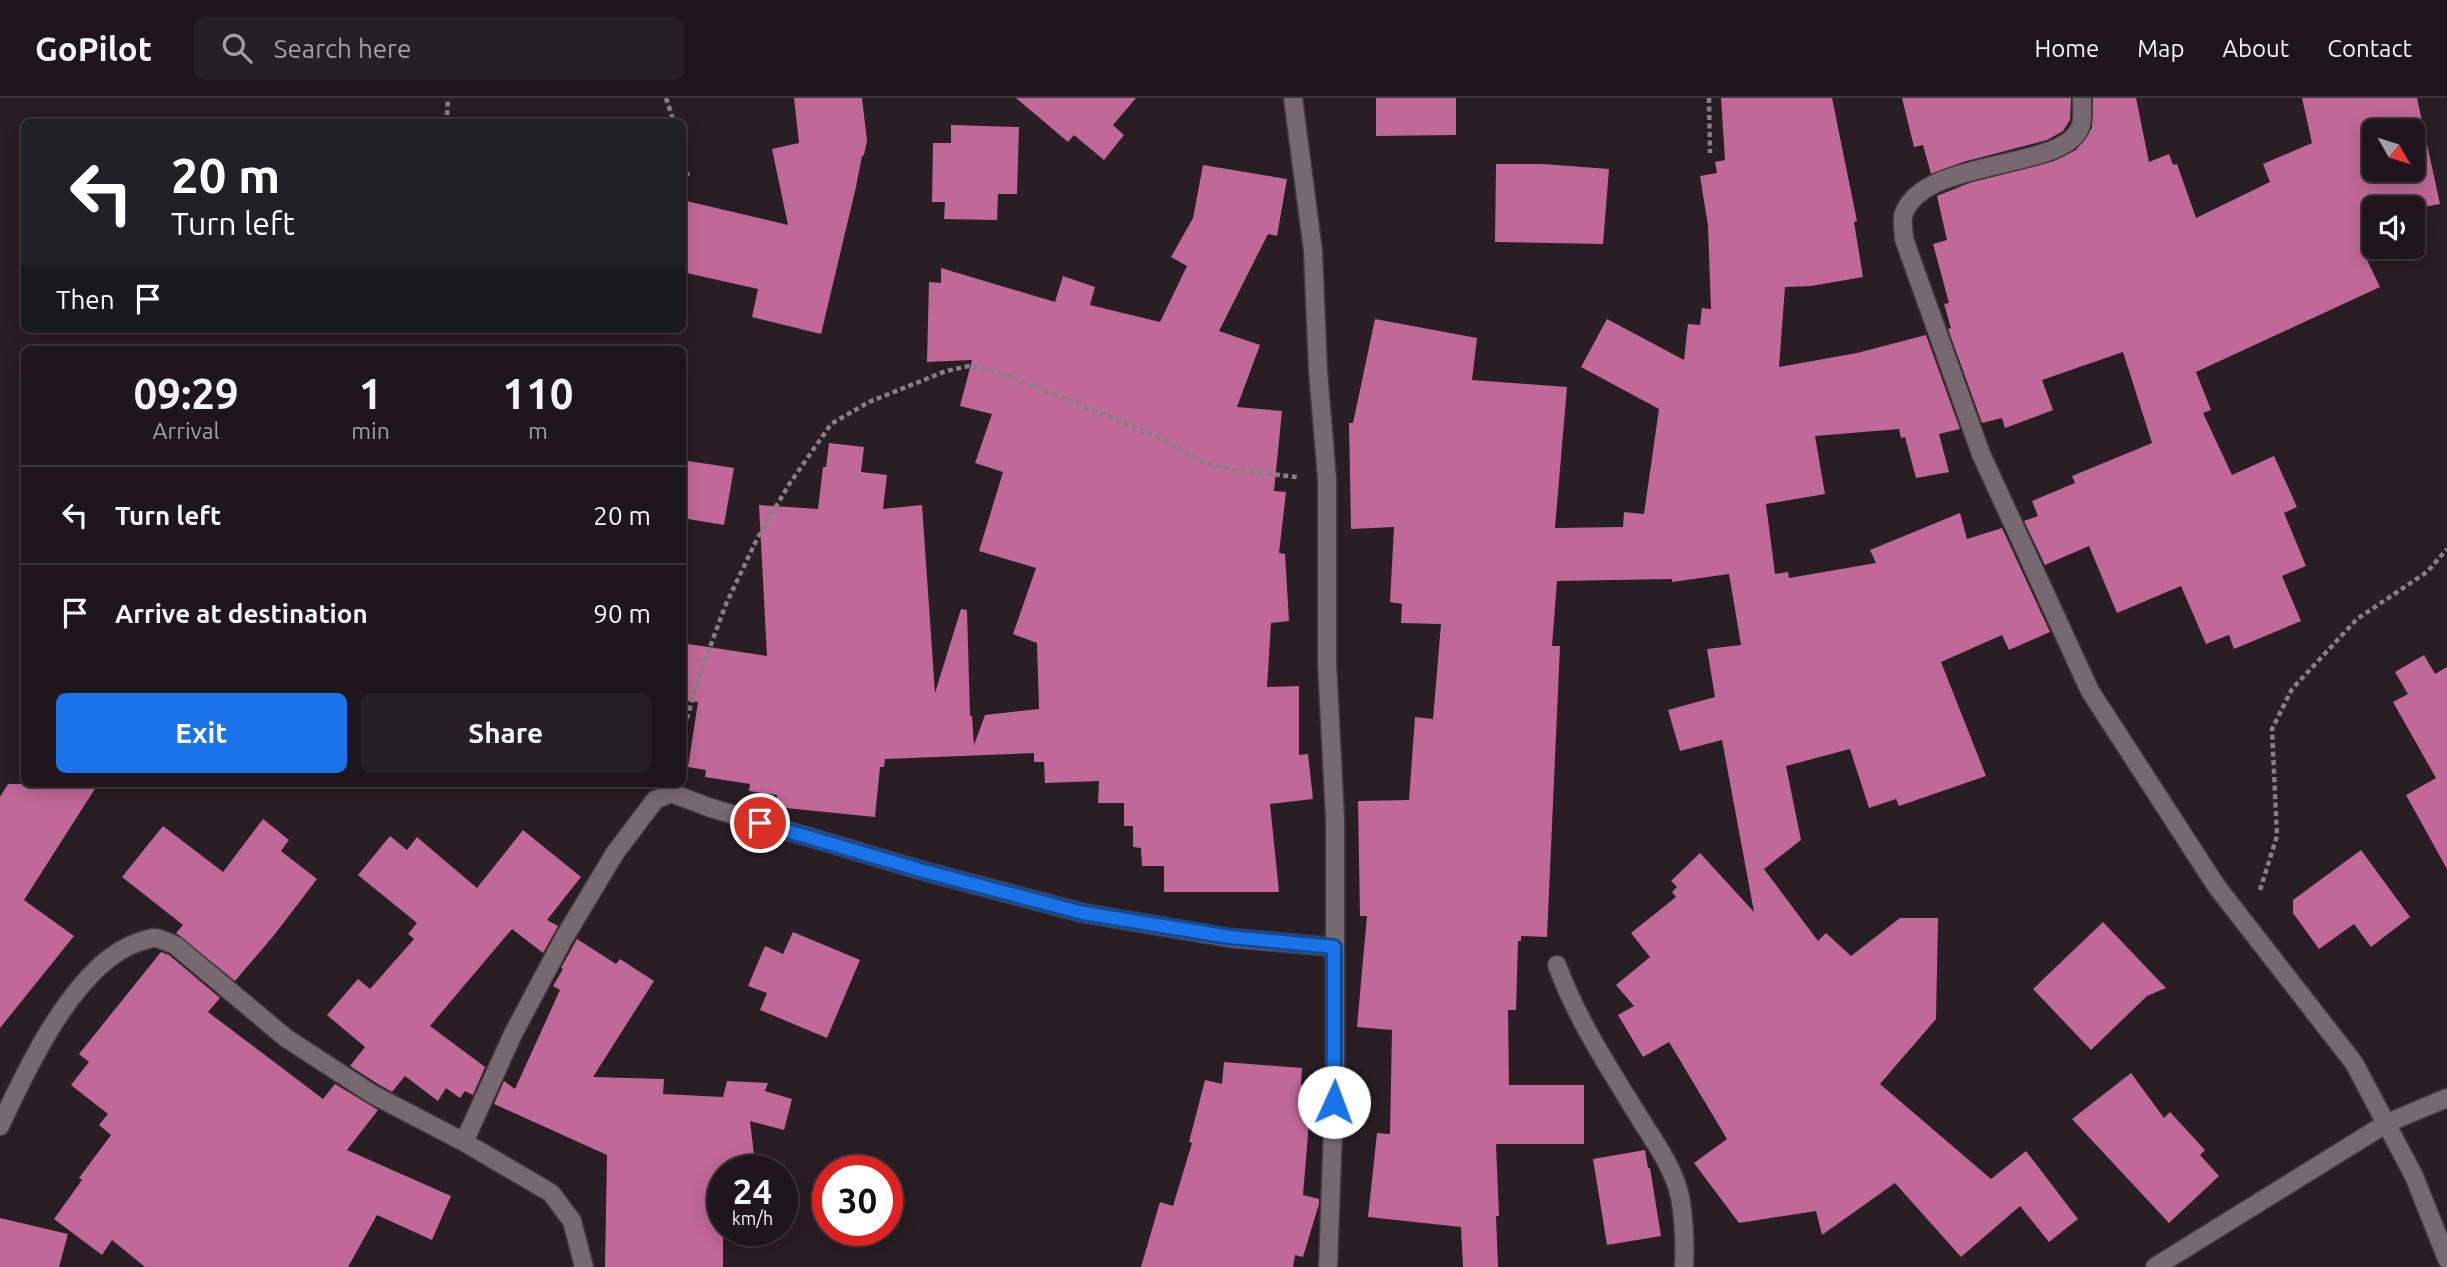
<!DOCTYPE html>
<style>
:root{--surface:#1e161a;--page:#261f23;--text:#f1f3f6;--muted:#a19fa2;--line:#3c3539;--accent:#1a73e8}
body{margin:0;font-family:Ubuntu,sans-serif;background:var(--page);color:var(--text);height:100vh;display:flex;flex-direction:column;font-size:26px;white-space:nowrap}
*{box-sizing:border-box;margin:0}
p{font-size:23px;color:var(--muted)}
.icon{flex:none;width:38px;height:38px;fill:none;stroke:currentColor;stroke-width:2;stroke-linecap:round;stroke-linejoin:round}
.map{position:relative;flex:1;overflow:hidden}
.side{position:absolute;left:21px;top:248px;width:665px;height:441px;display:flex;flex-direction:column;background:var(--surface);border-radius:10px;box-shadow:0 4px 18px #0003,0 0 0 2px var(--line)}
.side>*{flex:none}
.guide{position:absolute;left:21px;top:21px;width:665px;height:214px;border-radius:10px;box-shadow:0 4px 18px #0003,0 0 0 2px var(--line);background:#202124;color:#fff;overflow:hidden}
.needle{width:46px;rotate:129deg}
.fabs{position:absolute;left:2362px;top:21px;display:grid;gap:14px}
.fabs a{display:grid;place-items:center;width:63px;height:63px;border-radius:10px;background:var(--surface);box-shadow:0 4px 18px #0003,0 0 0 2px var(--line);font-size:35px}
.speed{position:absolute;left:707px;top:1057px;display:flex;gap:14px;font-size:35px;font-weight:700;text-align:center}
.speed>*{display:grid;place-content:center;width:91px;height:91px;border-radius:50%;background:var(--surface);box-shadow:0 4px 18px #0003,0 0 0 2px var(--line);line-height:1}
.speed small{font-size:18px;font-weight:400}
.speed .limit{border:10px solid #d22;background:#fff;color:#111}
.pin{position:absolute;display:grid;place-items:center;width:60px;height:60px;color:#fff;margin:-30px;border:4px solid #fff;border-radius:50%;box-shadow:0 2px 7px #0007}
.me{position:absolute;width:77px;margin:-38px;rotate:2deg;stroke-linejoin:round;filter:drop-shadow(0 0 5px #0008)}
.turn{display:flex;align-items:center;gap:24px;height:147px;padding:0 35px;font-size:32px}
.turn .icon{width:91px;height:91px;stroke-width:2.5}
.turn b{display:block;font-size:49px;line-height:60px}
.then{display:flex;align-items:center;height:66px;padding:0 35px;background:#0003;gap:14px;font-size:26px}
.eta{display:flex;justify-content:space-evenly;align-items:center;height:119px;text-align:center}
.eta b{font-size:42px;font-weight:700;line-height:49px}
.primary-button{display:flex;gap:14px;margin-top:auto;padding:14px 35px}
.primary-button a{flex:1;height:80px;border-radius:10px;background:var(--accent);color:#fff;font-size:28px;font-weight:700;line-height:80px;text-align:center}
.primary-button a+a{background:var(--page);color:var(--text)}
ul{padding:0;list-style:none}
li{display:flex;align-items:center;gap:21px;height:98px;padding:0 35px;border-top:2px solid var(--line)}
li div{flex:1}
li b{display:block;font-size:26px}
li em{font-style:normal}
header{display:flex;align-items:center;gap:42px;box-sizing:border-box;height:98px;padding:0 35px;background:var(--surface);border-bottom:2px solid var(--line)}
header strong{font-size:33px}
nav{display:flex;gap:38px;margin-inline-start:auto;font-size:24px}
.search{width:490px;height:63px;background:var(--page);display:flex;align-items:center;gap:18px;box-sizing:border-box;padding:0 24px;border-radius:10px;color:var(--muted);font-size:26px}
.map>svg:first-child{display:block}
.building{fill:#c06897;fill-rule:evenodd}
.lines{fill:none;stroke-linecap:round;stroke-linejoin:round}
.minor-casing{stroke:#42393e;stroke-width:21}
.path{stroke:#877f83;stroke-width:4.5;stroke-dasharray:5 3.5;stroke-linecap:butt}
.minor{stroke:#766a70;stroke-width:18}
.route-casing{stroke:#114b97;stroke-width:18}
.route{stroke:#1a73e8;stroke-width:12}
</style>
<header>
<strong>GoPilot</strong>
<div class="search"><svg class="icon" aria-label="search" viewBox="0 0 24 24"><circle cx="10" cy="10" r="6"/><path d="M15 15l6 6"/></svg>Search here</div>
<nav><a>Home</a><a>Map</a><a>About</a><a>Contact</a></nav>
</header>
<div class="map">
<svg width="2447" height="1169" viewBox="0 0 2447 1169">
<rect width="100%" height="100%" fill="#281e23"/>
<g class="building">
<path d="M794,0H862L867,43L864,57L862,58L856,89L821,236L752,219L758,191L682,174V102L788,127L772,51L799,45Z"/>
<path d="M1016,0H1136L1113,27L1124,37L1104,62L1074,37L1068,44Z"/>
<path d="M1376,0H1456V37L1376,38Z"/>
<path d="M1721,0H1832L1857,123L1854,124L1863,179L1811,188L1785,189L1779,269L1857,255L1926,237L1960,331L1939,336L1949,374L1916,380L1905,339L1901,340L1899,331L1815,338L1825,396L1766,406L1775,476L1788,474L1789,480L1876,465L1870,452L1960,415L1967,441L2002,430L2050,534L2009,552L2002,537L1941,564L1986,678L1899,708L1896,701L1869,710L1850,651L1786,668L1801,742L1764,771L1818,843L1826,835L1851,858L1900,820H1938L1936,921L1880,986L1991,1081L2026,1053L2078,1121L2049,1144L2020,1108L1961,1159L1895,1085L1822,1137L1816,1113L1739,1125L1694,1065L1727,1041L1669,944L1643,959L1618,917L1634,908L1616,887L1650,859L1631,835L1676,799L1672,794L1677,789L1671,783L1700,755L1754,814L1722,642L1680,653L1668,612L1715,599L1707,551L1741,547L1729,476L1672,484V481L1557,483L1552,548H1560L1547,839L1521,838V843H1518L1516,912H1508L1509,987H1584V1046H1496L1499,1118H1496L1498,1169H1463L1461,1129L1368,1119L1377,1035L1390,1036L1392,932L1357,929L1367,818H1360L1358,703L1409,702L1415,619L1433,621L1441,526L1401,525L1402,506L1390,504L1394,429L1351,431L1349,325H1353L1375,221L1477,240L1472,282L1567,289L1555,430L1623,429L1624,414L1644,416L1659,311L1581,269L1607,221L1684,262L1688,226L1700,227L1702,210L1711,211L1708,128L1700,78L1717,75L1715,64L1725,62Z"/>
<path d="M1902,0H2071L2070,22L2063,33L2047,42L1963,64L1931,76L1923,47L1914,49Z"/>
<path d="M2093,0H2136L2149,64L2169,56L2173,67L2177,66L2196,120L2270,84L2263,66L2312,45L2302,0H2417L2440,106L2413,111L2375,110V128L2360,136L2370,155L2365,158L2380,189L2196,274L2211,312L2203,315L2232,377L2274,358L2297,409L2284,415L2306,468L2282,478L2301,523L2234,551L2229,537L2206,546L2181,488L2117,515L2089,448L2045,467L2024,423L2038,418L2032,403L2075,385L2072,378L2152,345L2123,254L2042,282L2053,312L2005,330L2002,320L1982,325L1948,231L1951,230L1944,206L1949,205L1933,146L1947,142L1937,98L1969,85L2054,63L2076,52L2092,30ZM2375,33H2413V72H2375Z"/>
<path d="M951,27L1019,29L1017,96H998L997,122L944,121L945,104H932L933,45H951Z"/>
<path d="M1496,66H1543L1609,71L1603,146L1495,144Z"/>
<path d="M1203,67L1287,81L1277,138L1268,136L1219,233L1260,247L1237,309L1282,313L1274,393L1286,394L1279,455L1285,456L1289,523L1271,525L1267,589L1299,588V657L1308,656L1313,701L1270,706L1279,794H1164V768H1142L1141,750L1133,749V728H1124V705H1098L1099,683L1045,685L1044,664H1034V655L885,661L884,669H880L875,719L776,709L777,697L749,693L750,686L705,679L706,672L688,669L698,604L682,602V545L767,558L759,407L818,411L823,369H826L829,345L864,349L861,374L887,377L883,411L922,407L935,595L961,511L967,512L970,618H972L974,647L985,617L1039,611L1037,545L1013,536L1036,470L979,453L1003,374L975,365L992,316L960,308L972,262L927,264L929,184L941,185V170L1055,204L1063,178L1095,189L1090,207L1160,224L1187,168L1171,159L1193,120Z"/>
<path d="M682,362L734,370L724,427L682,420Z"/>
<path d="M2424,557L2435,576L2447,569V771L2406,697L2436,680L2393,604L2408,596L2395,574Z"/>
<path d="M8,686H98L24,802L74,838L0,930V699Z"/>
<path d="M263,721L289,742L281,753L317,781L275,836L235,883L176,835L183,827L122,779L163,728L223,774Z"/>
<path d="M523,732L581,779L547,822L558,828L543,855L512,831L430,928L485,969L473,997L465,993L460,1000L446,990L438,1003L405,978L392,994L378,986L350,968L365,949L327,917L358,881L370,891L414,841L408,836L417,825L358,777L390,738L407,752L417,739L477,790Z"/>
<path d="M2361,752L2410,819L2371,849L2354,826L2319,851L2293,815V802Z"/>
<path d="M2103,824L2166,890L2147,898L2091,952L2033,891Z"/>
<path d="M793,834L860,862L827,940L760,912L767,895L748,888L765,848L783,856Z"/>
<path d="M577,841L616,866L620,861L654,883L593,979L664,981L663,996L723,999L727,983L768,985L765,993L792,1001L784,1032L750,1023L756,1073H723V1169H605L607,1057L494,1006L504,983L515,991L560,892L553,888L563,871L561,870Z"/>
<path d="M161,854L169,857L220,900L208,914L323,1001L335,986L378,1012L347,1052L451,1098L432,1142L377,1117L348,1169H145L112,1142L102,1157L54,1121L82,1082L79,1080L111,1037L99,1027L108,1016L71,987L89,964L79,956Z"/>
<path d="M1224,964L1302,970L1301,987L1312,988L1303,1097L1319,1101V1106L1303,1159L1295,1157L1293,1169H1141L1160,1104L1173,1108L1192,1045L1189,1044L1205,982L1222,986Z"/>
<path d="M2131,975L2164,1020L2170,1014L2205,1052L2200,1057L2219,1078L2169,1125L2072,1021Z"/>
<path d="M1645,1052L1648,1070H1650L1661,1138L1607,1147L1593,1061Z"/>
<path d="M0,1120L68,1136L59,1169H0Z"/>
</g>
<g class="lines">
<defs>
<g id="minor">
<path d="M1293,0L1313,153L1318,273L1327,381V565L1335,721V976L1328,1169"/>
<path d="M2082,0C2082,8 2083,19 2081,27C2068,74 1926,58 1904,115C1901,122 1904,133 1904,141L1981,356L2090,593L2217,789L2354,965L2414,1078L2447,1161"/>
<path d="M1557,867C1576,919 1607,967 1636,1014C1652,1041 1673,1067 1680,1099C1684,1121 1685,1147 1684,1169"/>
<path d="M0,1028C26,972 76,864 139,844C143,843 150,840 154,840C160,840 169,845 175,847L286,940L372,996L464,1044L551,1095L572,1123L584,1169"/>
<path d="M464,1044L513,936L564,840L615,755L655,702L671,695L711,710L920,772L1083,815L1230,840L1334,849"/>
<path d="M2155,1169L2387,1025L2447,1000"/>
</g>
</defs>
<use href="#minor" class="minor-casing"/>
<g class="path">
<path d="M666,0L674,24"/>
<path d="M1709,0L1710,55"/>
<path d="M447,17L448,0"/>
<path d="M682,58L688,78"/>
<path d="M682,637L700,576L726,506L757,441L788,388L831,326L869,304L946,273L969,268L997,274L1057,297L1162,341L1202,364L1236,372L1297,379"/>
<path d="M2260,792L2277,738L2272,631L2292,591L2357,521L2427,474L2447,451"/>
</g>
<use href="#minor" class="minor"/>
</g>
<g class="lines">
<defs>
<path id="route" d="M760,725L920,772L1083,815L1230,839L1334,849V1004"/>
</defs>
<use href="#route" class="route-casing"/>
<use href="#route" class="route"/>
</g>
</svg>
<div class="fabs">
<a><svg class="needle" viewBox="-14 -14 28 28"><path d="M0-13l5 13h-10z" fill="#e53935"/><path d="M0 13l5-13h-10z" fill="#a19fa2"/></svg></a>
<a><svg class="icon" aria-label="sound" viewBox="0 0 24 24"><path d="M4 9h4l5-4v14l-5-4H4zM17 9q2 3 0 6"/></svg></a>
</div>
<div class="speed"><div>24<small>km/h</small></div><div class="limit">30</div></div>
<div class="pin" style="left:760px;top:725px;background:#d93025"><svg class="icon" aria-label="arrive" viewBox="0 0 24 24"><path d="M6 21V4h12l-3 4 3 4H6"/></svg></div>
<svg class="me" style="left:1334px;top:1004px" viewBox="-20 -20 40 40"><circle r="19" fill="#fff"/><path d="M0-13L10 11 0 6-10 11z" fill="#1a73e8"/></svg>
<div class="guide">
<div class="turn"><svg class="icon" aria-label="left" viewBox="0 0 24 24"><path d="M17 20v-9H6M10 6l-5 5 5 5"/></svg><div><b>20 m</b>Turn left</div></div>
<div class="then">Then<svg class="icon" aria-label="arrive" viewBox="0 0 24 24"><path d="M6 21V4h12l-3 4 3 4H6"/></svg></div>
</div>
<section class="side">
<div class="eta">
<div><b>09:29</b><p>Arrival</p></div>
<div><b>1</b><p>min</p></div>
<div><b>110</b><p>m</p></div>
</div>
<ul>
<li><svg class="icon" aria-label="left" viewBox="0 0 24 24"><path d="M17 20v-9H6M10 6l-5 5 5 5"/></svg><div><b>Turn left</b></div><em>20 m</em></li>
<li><svg class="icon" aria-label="arrive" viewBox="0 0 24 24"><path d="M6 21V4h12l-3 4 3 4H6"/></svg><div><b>Arrive at destination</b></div><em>90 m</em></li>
</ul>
<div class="primary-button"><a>Exit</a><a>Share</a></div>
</section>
</div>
